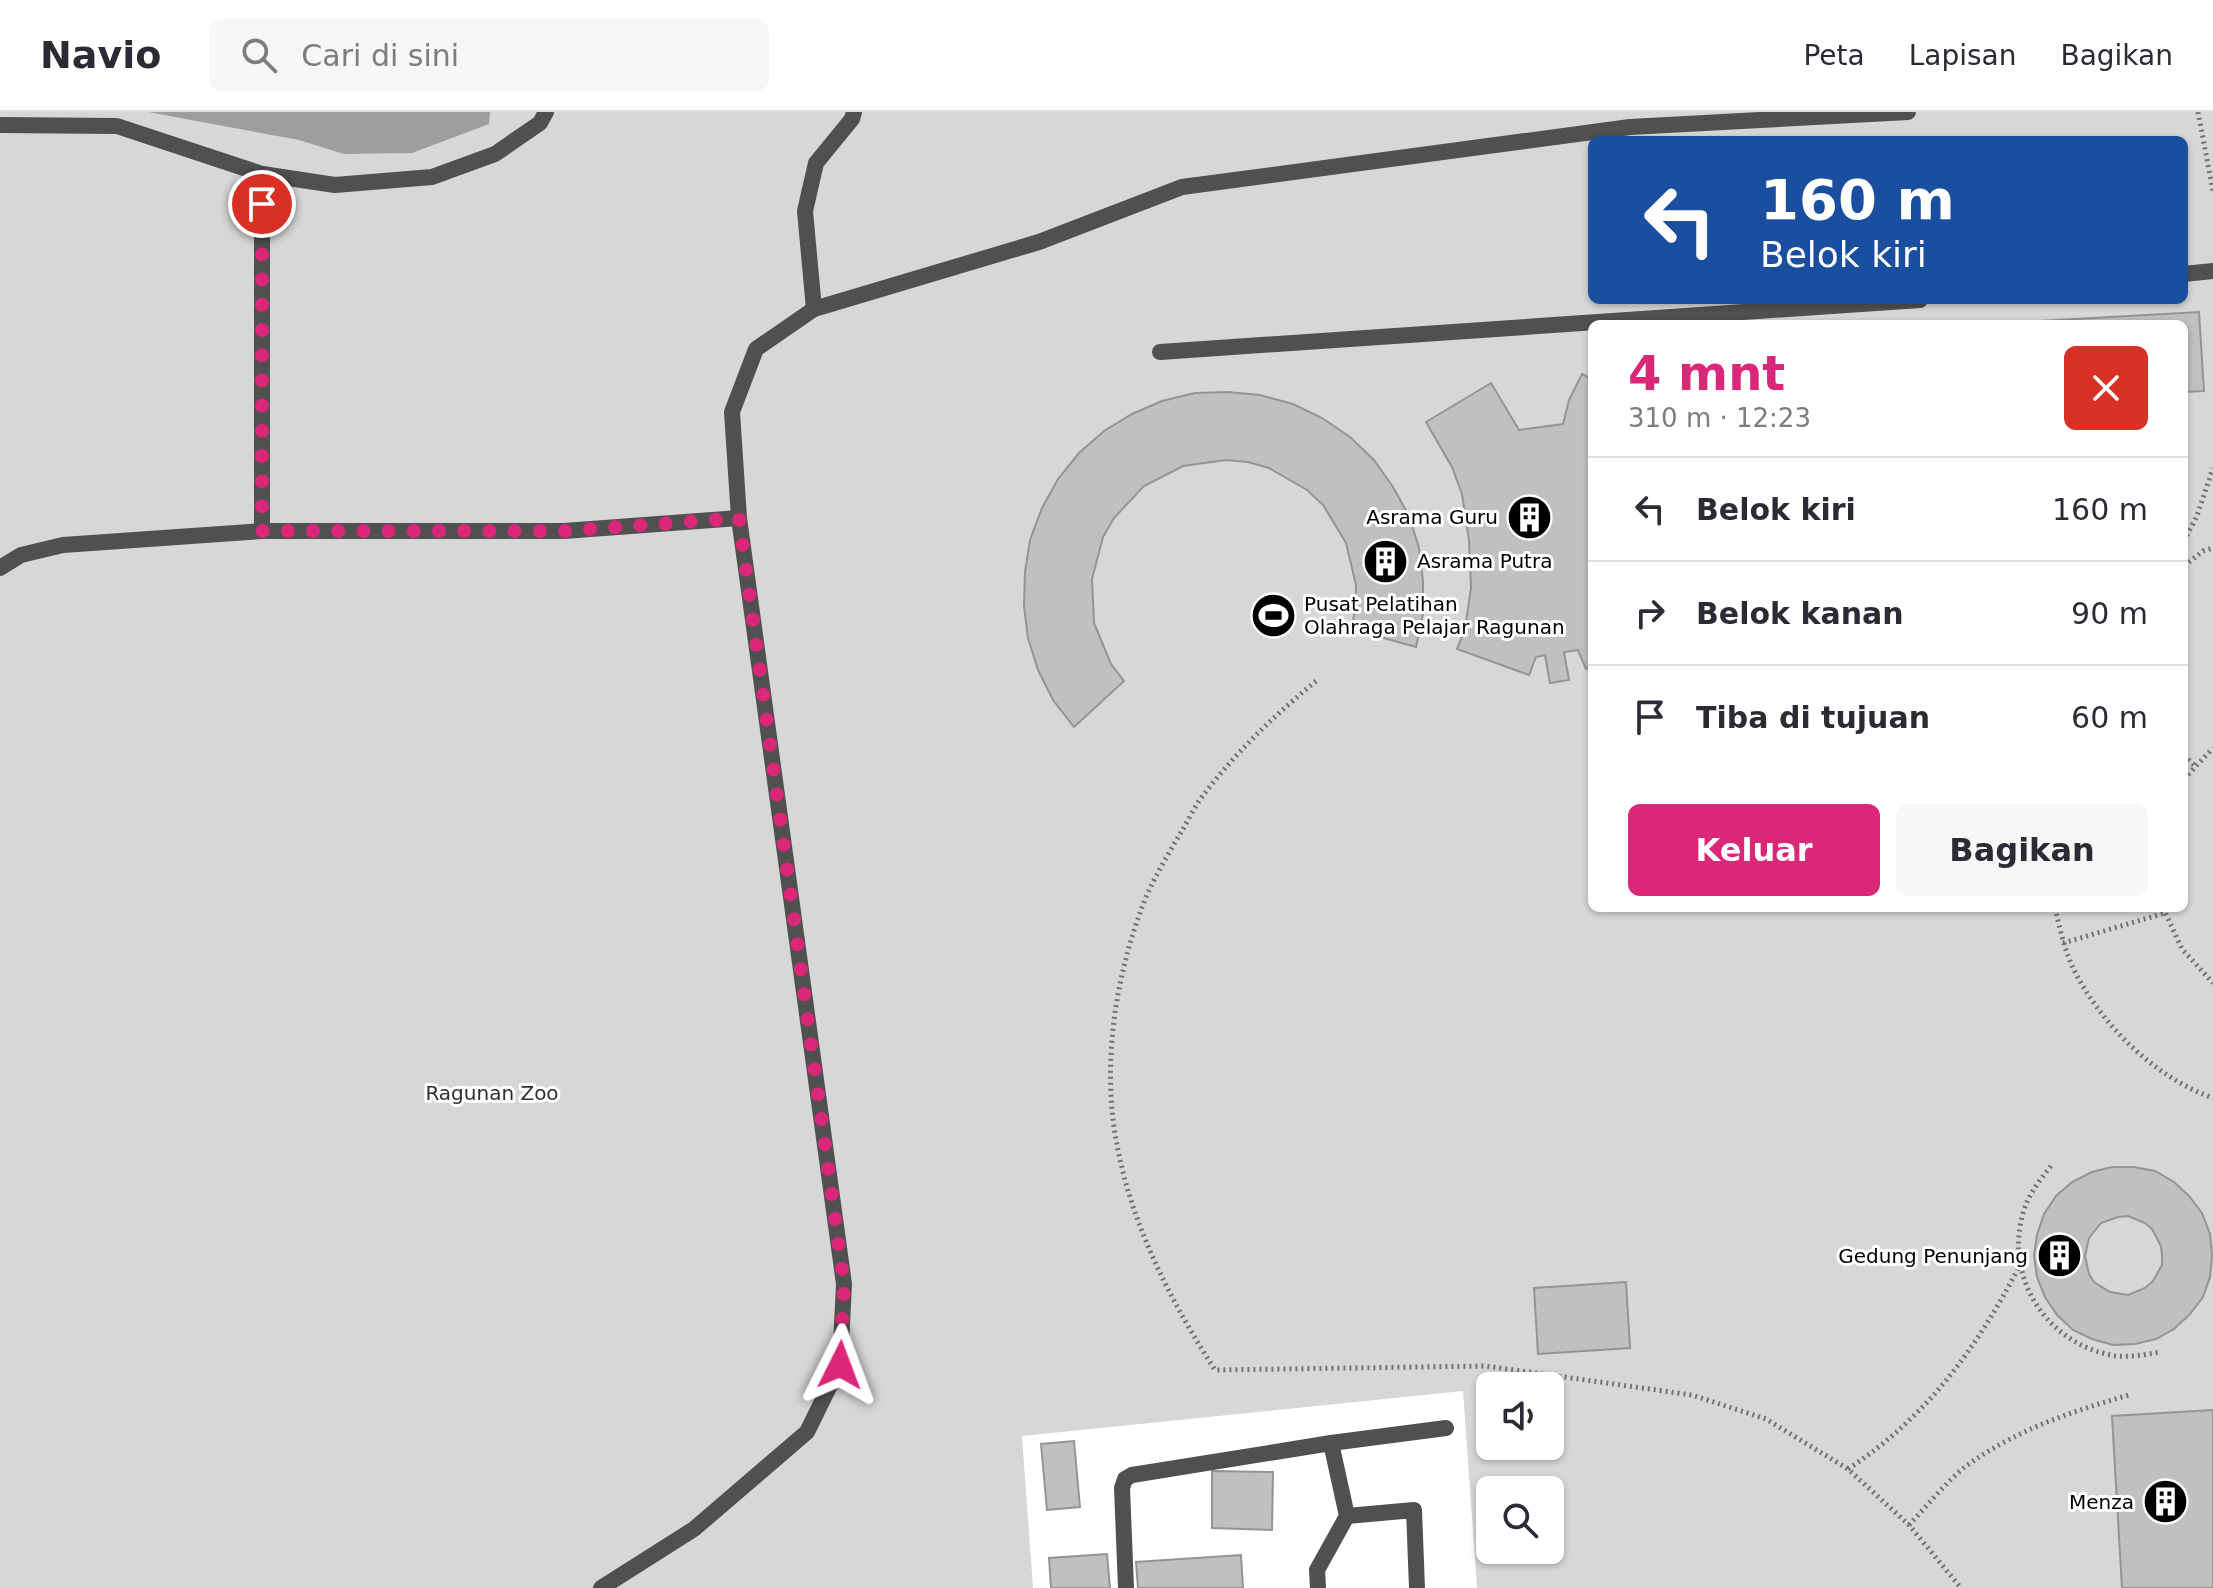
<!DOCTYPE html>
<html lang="id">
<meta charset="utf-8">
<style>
:root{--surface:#fff;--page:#f7f7f7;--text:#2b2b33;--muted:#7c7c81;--line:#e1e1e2;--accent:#db2777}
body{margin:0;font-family:"DejaVu Sans",sans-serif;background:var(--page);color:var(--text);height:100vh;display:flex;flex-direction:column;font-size:30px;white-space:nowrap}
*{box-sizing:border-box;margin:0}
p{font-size:26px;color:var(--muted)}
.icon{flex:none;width:44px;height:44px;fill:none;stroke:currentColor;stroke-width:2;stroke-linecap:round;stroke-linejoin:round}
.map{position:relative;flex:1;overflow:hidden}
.sheet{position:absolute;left:1588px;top:208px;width:600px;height:592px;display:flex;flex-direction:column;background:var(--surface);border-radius:12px;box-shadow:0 2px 6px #0004}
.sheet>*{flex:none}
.top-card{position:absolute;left:1588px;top:24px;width:600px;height:168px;border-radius:12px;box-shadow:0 2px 6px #0004;background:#1a4fa0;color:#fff;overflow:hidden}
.controls{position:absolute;left:1476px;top:1260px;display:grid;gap:16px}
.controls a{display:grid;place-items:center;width:88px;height:88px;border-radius:12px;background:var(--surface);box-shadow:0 2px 6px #0004;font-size:40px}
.pin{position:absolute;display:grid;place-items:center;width:68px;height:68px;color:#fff;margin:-34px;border:4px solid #fff;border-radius:50%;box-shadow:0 2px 8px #0007}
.me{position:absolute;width:88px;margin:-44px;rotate:3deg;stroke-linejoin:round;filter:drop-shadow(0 0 6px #0008)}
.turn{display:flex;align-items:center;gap:28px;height:168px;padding:0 40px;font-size:36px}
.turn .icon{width:104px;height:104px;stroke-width:2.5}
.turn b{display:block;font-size:56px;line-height:68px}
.round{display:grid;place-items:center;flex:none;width:84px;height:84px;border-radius:12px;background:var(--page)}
.overview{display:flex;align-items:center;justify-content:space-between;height:136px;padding:0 40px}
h1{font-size:48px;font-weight:600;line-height:60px;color:var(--accent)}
.cta{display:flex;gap:16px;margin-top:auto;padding:16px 40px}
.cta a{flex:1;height:92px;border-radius:12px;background:var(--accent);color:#fff;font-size:32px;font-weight:600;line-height:92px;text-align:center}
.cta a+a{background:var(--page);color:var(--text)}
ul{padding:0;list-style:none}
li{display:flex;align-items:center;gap:24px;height:104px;padding:0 40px;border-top:2px solid var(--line)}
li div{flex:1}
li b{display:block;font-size:30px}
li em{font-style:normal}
header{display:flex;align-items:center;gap:48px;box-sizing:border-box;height:112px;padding:0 40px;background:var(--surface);border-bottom:2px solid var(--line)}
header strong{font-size:38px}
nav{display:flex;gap:44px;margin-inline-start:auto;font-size:28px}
.search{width:560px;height:72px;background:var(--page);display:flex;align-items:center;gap:20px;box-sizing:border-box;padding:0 28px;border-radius:12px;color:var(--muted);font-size:30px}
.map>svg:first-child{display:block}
.green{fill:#d7d7d7;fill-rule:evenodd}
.water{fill:#9e9e9e}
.building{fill:#c0c0c0;stroke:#949494;stroke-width:2;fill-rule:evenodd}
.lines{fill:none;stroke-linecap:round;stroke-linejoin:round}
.path{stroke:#727272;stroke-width:5;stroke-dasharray:2 4;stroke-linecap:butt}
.lane{stroke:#505050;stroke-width:16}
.route{stroke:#db2777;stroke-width:14;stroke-dasharray:0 25.2}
.labels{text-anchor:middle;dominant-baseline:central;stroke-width:6;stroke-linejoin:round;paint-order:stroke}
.poi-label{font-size:20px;fill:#000;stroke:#fff;text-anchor:end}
.park-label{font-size:20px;fill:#2e2e2e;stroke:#fff}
</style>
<header>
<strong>Navio</strong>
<div class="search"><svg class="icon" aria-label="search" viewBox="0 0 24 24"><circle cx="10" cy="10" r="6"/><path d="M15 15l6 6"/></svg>Cari di sini</div>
<nav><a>Peta</a><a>Lapisan</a><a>Bagikan</a></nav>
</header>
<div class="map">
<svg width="2213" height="1476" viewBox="0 0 2213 1476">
<rect width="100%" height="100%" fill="#fff"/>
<path class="green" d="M0,0H2213V1476H1477L1463,1279L1022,1324L1033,1476H0ZM1592,28H2184V188H1592ZM1592,212H2184V796H1592ZM1490,1274H1550V1334H1490ZM1490,1378H1550V1438H1490Z"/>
<path class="water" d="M148,0H490L489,12L412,41L344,42L299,28Z"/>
<g class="building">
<path d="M2199,200L2204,279L2184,280V212H2040V209Z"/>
<path d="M1582,262L1592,267V554L1586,557L1578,538L1564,540L1569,568L1550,571L1545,543L1536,545L1529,563L1457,537L1465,517L1471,476L1469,428L1462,382L1452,355L1426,310L1491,271L1519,318L1563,312L1569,288Z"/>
<path d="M1228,280L1260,283L1293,292L1322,306L1350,325L1374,348L1393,375L1409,404L1419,436L1423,469V502L1416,535L1351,517L1356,495V473L1346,431L1323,393L1307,378L1269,356L1248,350L1226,348L1183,354L1144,374L1114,406L1103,425L1092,467L1094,511L1111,552L1124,569L1074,615L1053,588L1038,558L1028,526L1024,494L1025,460L1030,428L1042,396L1058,367L1079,341L1104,319L1132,302L1162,289L1195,281Z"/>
<path d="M2112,1055H2134L2155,1059L2174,1070L2189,1084L2202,1101L2210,1122L2212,1143L2210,1165L2203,1185L2190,1202L2174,1217L2156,1227L2135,1232L2113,1233L2092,1227L2073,1218L2057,1203L2045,1185L2037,1165L2034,1144L2037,1123L2044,1102L2056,1084L2072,1070L2092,1060ZM2128,1104L2145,1111L2152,1117L2161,1134L2162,1143V1153L2153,1169L2145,1176L2128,1183L2110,1180L2094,1170L2089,1162L2085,1144L2089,1126L2101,1111L2118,1105Z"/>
<path d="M1626,1170L1630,1236L1538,1242L1534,1176Z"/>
<path d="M2213,1298V1476H2122L2112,1304Z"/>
<path d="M1074,1329L1080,1395L1047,1398L1041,1332Z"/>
<path d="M1212,1359L1273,1360L1272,1418L1212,1416Z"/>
<path d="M1107,1442L1110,1476H1051L1049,1446Z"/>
<path d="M1241,1443L1243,1476H1138L1136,1450Z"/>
</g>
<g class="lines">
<g class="path">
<path d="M2198,0L2213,79"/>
<path d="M2184,429L2197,404L2213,356"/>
<path d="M2184,454L2203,439L2213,436"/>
<path d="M1316,569C1275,603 1237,639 1205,681C1195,693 1188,709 1180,722C1166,746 1150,772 1141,798C1117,864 1105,937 1113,1007C1124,1098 1166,1182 1215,1258L1486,1254L1692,1283L1766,1307L1848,1357L1909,1413L1961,1476"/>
<path d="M2184,643L2194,653"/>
<path d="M2184,667L2213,636"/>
<path d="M2055,796C2061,822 2067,848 2081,871C2110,921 2159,967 2213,986"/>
<path d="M2163,796L2182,837L2213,871"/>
<path d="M2063,831L2165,801"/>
<path d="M2051,1054C2039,1069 2028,1083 2023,1101C2005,1164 2044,1227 2106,1242C2124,1247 2142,1243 2161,1240"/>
<path d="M1848,1357C1927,1305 1977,1236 2020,1153"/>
<path d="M1909,1413C1927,1394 1945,1371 1965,1355C2015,1318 2070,1300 2129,1283"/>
</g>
<g class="lane">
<path d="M0,13L117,14L262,62L335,73L432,65L495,42L540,11L546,0"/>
<path d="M2184,162L2213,159"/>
<path d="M814,197L805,99L816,51L852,7L854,0"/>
<path d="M1160,240L1920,188"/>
<path d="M262,419V62"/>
<path d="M0,456L21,443L63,433L262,419H564L739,406"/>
<path d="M1347,1404L1414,1398L1417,1476"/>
<path d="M601,1476L694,1417L807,1320L840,1253L844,1172L739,406L732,300L756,237L814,197L1039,130L1182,75L1630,15L1908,0"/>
<path d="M1126,1476L1122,1376L1125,1367L1132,1363L1331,1331L1446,1316"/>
<path d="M1318,1476L1317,1458L1347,1404L1331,1331"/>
</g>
</g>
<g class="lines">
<path class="route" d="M262,92V419H564L739,406L844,1172L840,1253"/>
</g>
<defs>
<symbol id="building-disc" viewBox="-11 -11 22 22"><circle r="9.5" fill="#000" stroke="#fff"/><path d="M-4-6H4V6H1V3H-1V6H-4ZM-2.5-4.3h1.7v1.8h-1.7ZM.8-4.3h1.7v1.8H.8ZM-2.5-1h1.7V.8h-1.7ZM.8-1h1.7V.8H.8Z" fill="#fff"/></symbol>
<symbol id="stadium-disc" viewBox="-11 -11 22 22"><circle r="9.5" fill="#000" stroke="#fff"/><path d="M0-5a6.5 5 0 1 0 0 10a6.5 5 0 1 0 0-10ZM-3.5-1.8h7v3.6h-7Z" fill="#fff"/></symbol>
</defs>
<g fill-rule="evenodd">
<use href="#building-disc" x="1504" y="380" width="51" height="51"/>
<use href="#building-disc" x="1360" y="424" width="51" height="51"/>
<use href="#stadium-disc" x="1248" y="478" width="51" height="51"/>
<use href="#building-disc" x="2034" y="1118" width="51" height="51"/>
<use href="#building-disc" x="2140" y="1364" width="51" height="51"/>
</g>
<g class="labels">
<g class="poi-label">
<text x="1498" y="405">Asrama Guru</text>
<text x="1417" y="449" text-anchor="start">Asrama Putra</text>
<text x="1304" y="492" text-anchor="start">Pusat Pelatihan<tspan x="1304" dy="23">Olahraga Pelajar Ragunan</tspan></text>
<text x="2028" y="1144">Gedung Penunjang</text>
<text x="2134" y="1390">Menza</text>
</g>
<g class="park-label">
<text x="492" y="981">Ragunan Zoo</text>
</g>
</g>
</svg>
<div class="controls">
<a><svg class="icon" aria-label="sound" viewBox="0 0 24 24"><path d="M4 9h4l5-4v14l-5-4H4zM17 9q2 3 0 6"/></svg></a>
<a><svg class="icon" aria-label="search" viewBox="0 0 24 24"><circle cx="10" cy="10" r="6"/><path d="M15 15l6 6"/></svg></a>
</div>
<div class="pin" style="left:262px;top:92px;background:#d93025"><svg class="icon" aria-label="arrive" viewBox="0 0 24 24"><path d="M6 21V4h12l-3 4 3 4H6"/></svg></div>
<svg class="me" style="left:840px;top:1253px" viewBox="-20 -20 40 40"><path d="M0-17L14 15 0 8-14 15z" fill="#db2777" stroke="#fff" stroke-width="4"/></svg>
<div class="top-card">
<div class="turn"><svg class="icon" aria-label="left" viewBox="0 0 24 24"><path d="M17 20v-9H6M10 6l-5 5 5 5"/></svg><div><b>160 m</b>Belok kiri</div></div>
</div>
<section class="sheet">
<div class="overview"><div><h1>4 mnt</h1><p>310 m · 12:23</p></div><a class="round" style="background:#d93025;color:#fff"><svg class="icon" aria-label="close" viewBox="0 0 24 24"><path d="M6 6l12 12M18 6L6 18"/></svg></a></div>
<ul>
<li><svg class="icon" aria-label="left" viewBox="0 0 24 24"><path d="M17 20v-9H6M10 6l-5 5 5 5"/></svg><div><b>Belok kiri</b></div><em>160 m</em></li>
<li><svg class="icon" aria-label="right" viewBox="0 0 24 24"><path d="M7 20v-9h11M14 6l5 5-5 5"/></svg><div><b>Belok kanan</b></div><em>90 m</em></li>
<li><svg class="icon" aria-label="arrive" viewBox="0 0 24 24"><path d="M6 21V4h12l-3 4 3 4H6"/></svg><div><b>Tiba di tujuan</b></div><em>60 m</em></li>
</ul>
<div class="cta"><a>Keluar</a><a>Bagikan</a></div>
</section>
</div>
